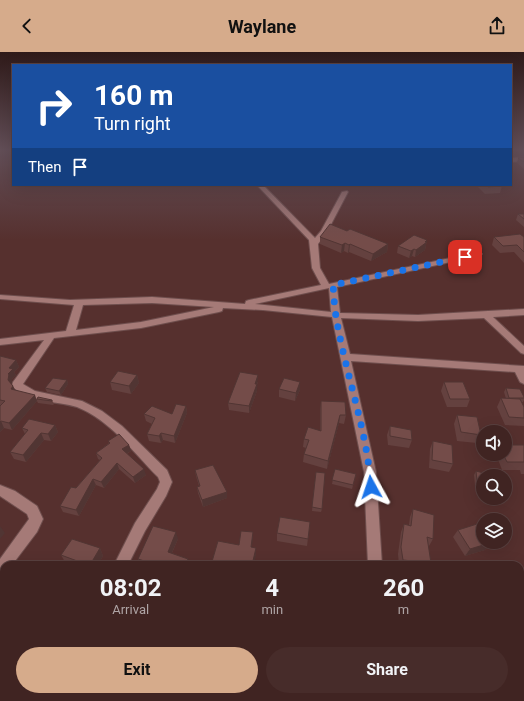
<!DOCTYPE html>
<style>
:root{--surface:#402422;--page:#472c2a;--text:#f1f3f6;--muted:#aea4a5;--line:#594140;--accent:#d6ab8b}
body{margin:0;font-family:Roboto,sans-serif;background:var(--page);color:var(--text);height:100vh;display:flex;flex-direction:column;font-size:15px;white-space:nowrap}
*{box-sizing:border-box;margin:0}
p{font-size:13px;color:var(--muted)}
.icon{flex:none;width:22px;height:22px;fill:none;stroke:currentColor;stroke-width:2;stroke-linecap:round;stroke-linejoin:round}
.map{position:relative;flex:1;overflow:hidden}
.details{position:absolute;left:0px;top:509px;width:524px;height:140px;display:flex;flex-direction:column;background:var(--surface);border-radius:12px 12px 0 0;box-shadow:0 4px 16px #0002,0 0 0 1px var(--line)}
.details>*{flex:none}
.guide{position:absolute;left:12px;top:12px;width:500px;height:122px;border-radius:0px;box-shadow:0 4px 16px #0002,0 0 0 1px var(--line);background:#1a4fa0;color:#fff;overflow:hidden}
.fabs{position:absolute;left:476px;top:373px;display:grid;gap:8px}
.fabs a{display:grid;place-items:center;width:36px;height:36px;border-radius:50%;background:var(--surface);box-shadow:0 4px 16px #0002,0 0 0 1px var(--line);font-size:20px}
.pin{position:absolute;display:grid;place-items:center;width:34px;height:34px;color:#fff;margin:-17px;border-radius:8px;box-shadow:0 2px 6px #0006}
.me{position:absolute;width:44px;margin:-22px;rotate:355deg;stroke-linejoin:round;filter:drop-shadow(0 0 3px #0008)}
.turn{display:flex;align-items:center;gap:14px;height:84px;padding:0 16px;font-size:18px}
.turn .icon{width:52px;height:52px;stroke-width:2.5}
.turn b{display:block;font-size:28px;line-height:34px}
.then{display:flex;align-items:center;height:38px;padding:0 16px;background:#0003;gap:8px;font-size:15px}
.eta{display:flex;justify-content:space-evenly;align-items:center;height:68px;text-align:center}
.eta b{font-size:24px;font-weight:700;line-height:28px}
.action{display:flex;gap:8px;margin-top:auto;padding:8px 16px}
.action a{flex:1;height:46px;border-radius:24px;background:var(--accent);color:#111;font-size:16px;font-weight:700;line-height:46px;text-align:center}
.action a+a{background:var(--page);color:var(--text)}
header{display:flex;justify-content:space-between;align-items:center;height:52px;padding:0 16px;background:var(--accent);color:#111;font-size:18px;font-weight:700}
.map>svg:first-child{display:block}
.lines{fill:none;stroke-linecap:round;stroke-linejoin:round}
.street-casing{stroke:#6e4e4d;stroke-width:2}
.street{fill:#a57a77;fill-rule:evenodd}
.wall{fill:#64413f}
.shaded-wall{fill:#513533}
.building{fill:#744c49;stroke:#513533}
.route{stroke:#1a73e8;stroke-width:7;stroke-dasharray:0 12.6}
</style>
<header><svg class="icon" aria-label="back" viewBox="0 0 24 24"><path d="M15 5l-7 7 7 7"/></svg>Waylane<svg class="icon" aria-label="share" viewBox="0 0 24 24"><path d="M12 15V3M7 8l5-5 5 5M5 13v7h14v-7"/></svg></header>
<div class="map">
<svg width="524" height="649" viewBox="0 0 524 649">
<rect width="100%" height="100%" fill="#56302e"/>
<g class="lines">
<defs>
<g id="street">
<path d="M524,105V109L511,110V106Z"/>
<path d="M257,133H263L315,186L321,179L342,140L347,139L348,140L327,180L318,192L320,216L329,232L478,200L482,202L478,204L337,235L340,261L418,263L524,257V263L493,265L524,294V302L521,301L484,266L418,269L341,266L350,302L524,314V332L520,330L515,320L351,309L376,420L382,513H368L364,420L332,265L263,258L223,256L222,259L219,260L141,276L54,286L23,332L35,339L82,349L102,359L122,374L167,418L172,430L166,444L145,479L128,513H114L135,471L157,437L160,430L158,425C134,401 110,368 77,355C59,349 23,351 12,333L13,330L44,288L0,293V287L66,279L74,253L0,247V243L70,248L152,245L245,252L246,249L249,248L321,233L312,216L309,188ZM329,236L331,260L255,252ZM152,251L214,255L141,270L76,278L83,253Z"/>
<path d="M0,433L15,439L37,454L43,467L37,480L12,513H4V520L0,518V507L29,467L27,462L0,444Z"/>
<path d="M0,617L4,618V634L0,633Z"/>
<path d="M42,645H66L67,649H43Z"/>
<rect x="258" y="645" width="16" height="4"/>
<path d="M373,645H389L390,649H374Z"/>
</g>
</defs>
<use href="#street" class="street-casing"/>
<use href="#street" class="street"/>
</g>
<g class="wall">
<path d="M524,105V117L517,111L518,106Z"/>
<path d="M476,133H501L502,134L500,141L485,142Z"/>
<path d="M518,162H524V175L516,168Z"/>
<path d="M347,179L388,192L387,200L371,209L349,200L348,201L344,199L341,201L320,192V185Z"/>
<path d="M494,185H524V211L514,200L500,201L492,193Z"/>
<path d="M427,188L425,198L415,205L412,204L409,206L397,201L398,194Z"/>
<path d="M0,304L16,308L19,315L14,320L16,323L12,327V329L11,332L15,338L37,347L52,348L54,352L53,353L38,351L37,349L12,378L4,376L0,380L1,353H0Z"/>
<path d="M137,323L139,331L131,342L112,338L110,330Z"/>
<path d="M67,328L68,332L61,343L47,340L45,336Z"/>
<path d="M258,330L257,333V339L249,361L229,358L228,351Z"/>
<path d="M300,330V338L295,349L279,345V337Z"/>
<path d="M444,330L470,347L467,355H447L441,339Z"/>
<path d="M506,336L524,345V348L523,350H522L524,355V374L505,373L497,355L501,346L506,347L504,340Z"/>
<path d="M321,349L346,363L344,372L339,371L327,417L303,410L304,402L306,396L303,395L304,387L320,378V357Z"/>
<path d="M186,354L187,361L175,391L163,388L161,391L149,389L147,382L152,372L146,369L144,362H172Z"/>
<path d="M457,363L481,383L477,391L457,389L454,372Z"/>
<path d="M55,373L58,380L51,389L44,388L26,410L14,407L10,400L25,382L22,376Z"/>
<path d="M390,374L412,388L409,396L388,393L387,383Z"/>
<path d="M108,389L129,393L131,399L127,402L146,423L135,431L119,417L104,436L96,433L79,464L63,460L60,454L100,408L98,407L96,401L109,391Z"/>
<path d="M433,389L453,412L449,420L429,416L430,397Z"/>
<path d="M524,393V422H521L520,418H502L496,402H505Z"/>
<path d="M335,417L356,422L352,437L332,432Z"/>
<path d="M195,418L227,440V446L203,455L198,441L197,435L199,434L196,424Z"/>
<path d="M476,419L483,424V435L475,433L474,423Z"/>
<path d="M316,420L322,457L321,460L312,459Z"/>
<path d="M413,457L433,487L429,494H428L431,511L430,513H399L398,502L401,480L404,472L409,473L410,465Z"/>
<path d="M310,470L307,494L277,489V481Z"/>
<path d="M458,478L490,491L485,498L465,504L453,485Z"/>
<path d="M178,487L172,501L188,507L189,513H140L138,507Z"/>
<path d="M100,496L103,504L98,513H72L65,510L61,503Z"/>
<path d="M0,526L4,528V540L0,539Z"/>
<path d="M520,602H524V637L520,636Z"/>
</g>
<g class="shaded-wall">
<path d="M524,99V104L511,105V100Z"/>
<path d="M427,188L425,198L415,205L416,198Z"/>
<path d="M345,191L344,199L341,201L342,193Z"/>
<path d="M350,192L349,200L348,201L349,193Z"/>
<path d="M388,192L387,200L371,209L373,202Z"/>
<path d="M414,197L412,204L409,206L411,199Z"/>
<path d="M16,308L19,315L14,320L16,323L12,327V329L11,334L8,328V322L9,316Z"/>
<path d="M137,323L139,331L131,342L129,334Z"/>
<path d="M258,323L257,339L249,361V354L255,332Z"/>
<path d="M67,328L68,332L61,343L59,339Z"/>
<path d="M300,330V338L295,349L296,341Z"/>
<path d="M13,334L16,340L11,337Z"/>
<path d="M35,343L37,349L12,378L9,371Z"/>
<path d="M186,354L187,361L175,391L174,384Z"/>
<path d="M340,363L339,371L327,417L328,409Z"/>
<path d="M1,369L4,376L0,380V370Z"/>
<path d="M55,373L58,380L51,389L48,382Z"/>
<path d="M41,381L44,388L26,410L23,403Z"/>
<path d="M161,381L163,388L161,391L159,384Z"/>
<path d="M129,393L131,399L124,403L122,397Z"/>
<path d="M117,411L119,417L104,436L101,430Z"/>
<path d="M144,417L146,423L135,431L133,425Z"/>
<path d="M93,427L96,433L79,464L76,458Z"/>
<path d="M227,440V446L203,455L202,448Z"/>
<path d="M0,474L5,481L0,487Z"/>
<path d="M176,480L178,487L169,507L168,500Z"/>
<path d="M253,480V487L251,502V495Z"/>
<path d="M490,491L485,498L465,504L470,497Z"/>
<path d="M100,496L103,504L98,513H90Z"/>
<path d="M256,496V503L254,513H252Z"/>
<path d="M188,507L189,513H185Z"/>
</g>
<g class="building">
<path d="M511,97H524V99L511,100Z"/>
<path d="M524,105V110L518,106Z"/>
<path d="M486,133H501L502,134L488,135Z"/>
<path d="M518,162H524V167Z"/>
<path d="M330,172L347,179L350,177L388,192L373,202L350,192L349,193L345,191L342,193L320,185Z"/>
<path d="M520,182L524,185V200L517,193L503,194L494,185Z"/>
<path d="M414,183L427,188L425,190H427L416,198L414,197L411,199L398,194Z"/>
<path d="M0,304L16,308L9,316L13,317L8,322H9L8,328L13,334L11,337L35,343L9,371L1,369L0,370V354L5,349L0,348Z"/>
<path d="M118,319L137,323L129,334L110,330Z"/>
<path d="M240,320L258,323L255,332H257L249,354L228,351Z"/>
<path d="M53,326L67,328L59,339L45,336Z"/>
<path d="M284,326L300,330L296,341L279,337Z"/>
<path d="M444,330H463L470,347H450Z"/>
<path d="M506,336L520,337L524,345V346H509Z"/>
<path d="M38,345L52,348V349L37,347Z"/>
<path d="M501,346L520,347L524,355V366L509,365Z"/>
<path d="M321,349L345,350L346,363H340L328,409L304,402L309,388L304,387L308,375L321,379Z"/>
<path d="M176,352L186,354L174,384L161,381L159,384L147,382L155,366L144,362L152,354L172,362Z"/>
<path d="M457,363L477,365L481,383L461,380Z"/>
<path d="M29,367L55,373L48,382L41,381L23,403L10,400L28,378L22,376Z"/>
<path d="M390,374L411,378L412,388L390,384Z"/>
<path d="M119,382L129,393L122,397L144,417L133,425L117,411L101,430L93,427L76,458L60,454L71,435L76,436L102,406L96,401L110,391L108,389Z"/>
<path d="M433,389L452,393L453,412L432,408Z"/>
<path d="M505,393H524V410H507L503,402H505Z"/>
<path d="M213,413L227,440L202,448L197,435L200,434L195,418Z"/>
<path d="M335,417L356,422L353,433L332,428Z"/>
<path d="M476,419L487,422L488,424H483V431L477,429Z"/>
<path d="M316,420L325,421L322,457L312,455Z"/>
<path d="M413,457L434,463L433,487L427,485L431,511L403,508L401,495L404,472L411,474Z"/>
<path d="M280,465L310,470L308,487L277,481Z"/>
<path d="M477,472L483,481V490H489L490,491L470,497L458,478Z"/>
<path d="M153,474L176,480L168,500L188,507L185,513H157L138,507Z"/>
<path d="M241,479L253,480L251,495L256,496L252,513H211L218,489L239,493Z"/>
<path d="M72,487L100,496L90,513H88L61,503Z"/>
<path d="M0,526L4,528V538L0,536Z"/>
<path d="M520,602H524V630L520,629Z"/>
</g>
<linearGradient id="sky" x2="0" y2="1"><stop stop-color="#2f1a19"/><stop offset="0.52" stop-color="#624e57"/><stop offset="1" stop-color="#624e57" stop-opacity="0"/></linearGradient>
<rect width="524" height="188" fill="url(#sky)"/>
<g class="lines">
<path class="route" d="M371,435C367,377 345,321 336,264C334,254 334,243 333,233L465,205"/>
</g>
</svg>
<div class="fabs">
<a><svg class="icon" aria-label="sound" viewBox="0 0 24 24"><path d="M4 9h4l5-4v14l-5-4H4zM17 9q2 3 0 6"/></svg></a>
<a><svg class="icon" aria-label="search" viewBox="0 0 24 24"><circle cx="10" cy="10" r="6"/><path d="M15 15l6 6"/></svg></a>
<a><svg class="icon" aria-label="layers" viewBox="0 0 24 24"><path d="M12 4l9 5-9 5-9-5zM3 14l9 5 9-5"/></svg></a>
</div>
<div class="pin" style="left:465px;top:205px;background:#d93025"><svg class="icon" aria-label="arrive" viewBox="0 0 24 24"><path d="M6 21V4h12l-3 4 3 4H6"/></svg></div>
<svg class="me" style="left:371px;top:435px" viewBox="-20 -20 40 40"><path d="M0-17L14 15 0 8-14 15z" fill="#1a73e8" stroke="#fff" stroke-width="4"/></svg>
<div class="guide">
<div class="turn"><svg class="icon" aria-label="right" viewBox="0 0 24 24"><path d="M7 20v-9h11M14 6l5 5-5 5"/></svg><div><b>160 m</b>Turn right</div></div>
<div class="then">Then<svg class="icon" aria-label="arrive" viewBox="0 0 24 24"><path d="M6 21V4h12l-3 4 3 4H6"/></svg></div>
</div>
<section class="details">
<div class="eta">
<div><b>08:02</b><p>Arrival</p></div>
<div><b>4</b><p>min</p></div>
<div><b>260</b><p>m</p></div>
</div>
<div class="action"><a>Exit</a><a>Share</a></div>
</section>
</div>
